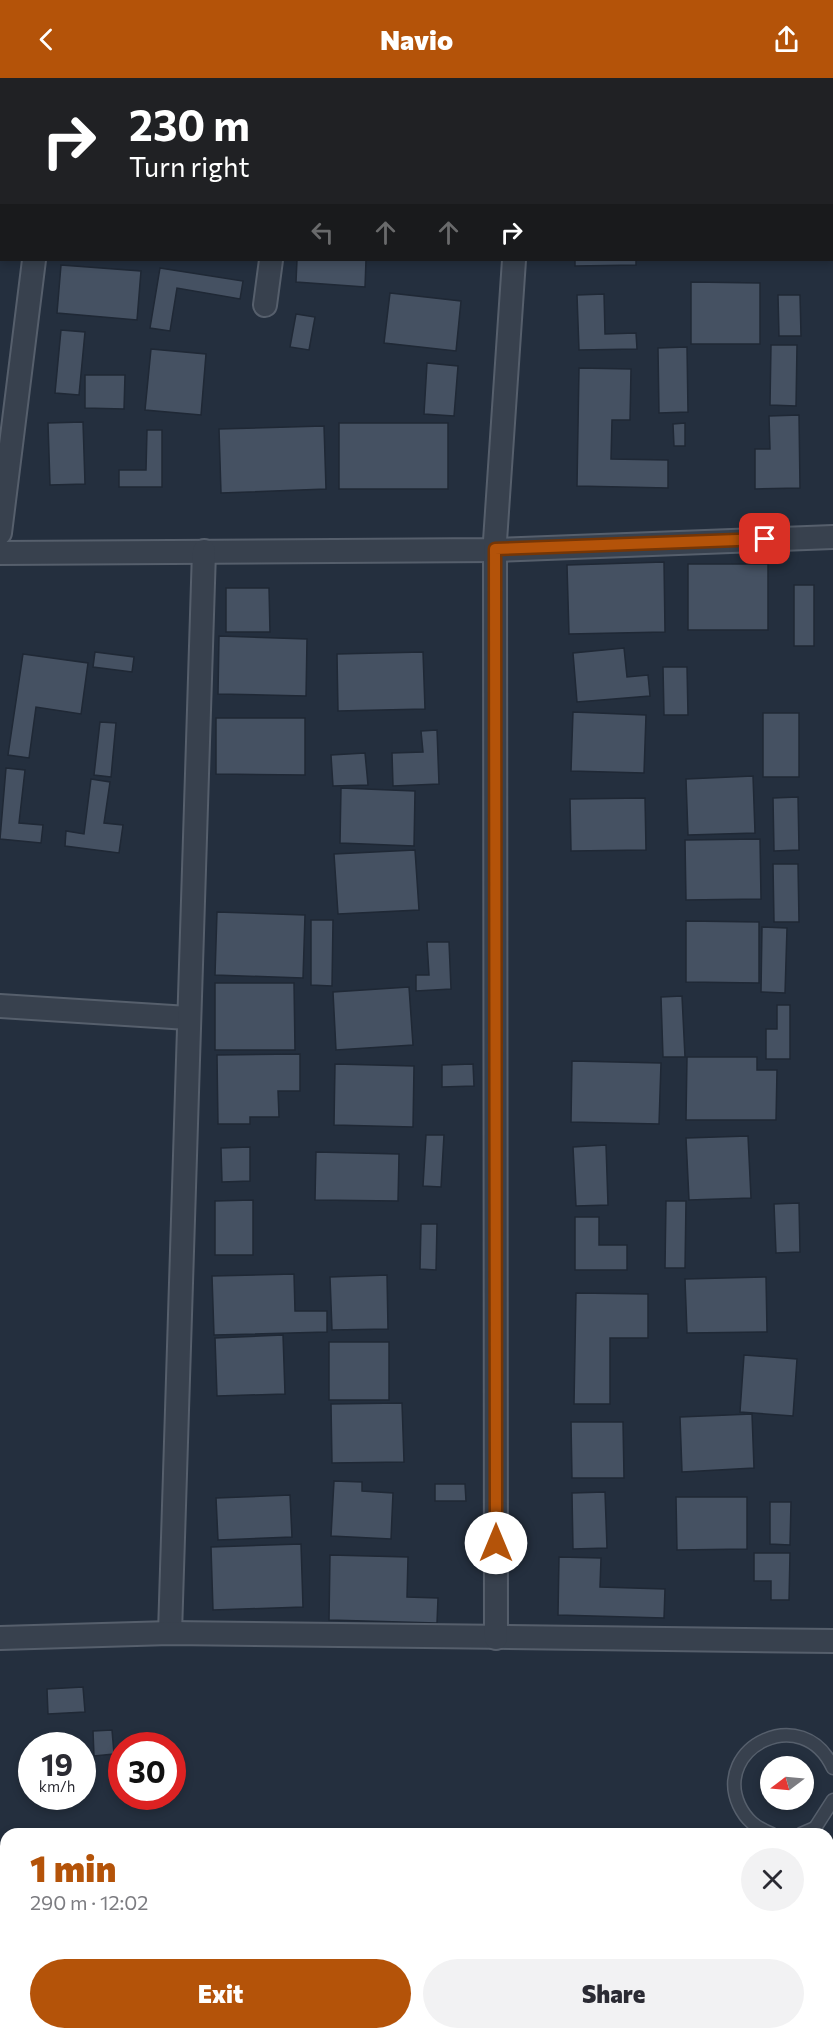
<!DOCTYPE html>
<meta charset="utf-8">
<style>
:root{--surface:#fff;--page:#f2f2f3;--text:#2b2b33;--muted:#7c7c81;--accent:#b45309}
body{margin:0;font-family:Commissioner,sans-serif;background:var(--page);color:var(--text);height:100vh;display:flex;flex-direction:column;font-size:22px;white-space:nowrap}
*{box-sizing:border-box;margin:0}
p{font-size:20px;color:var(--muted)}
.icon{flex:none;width:33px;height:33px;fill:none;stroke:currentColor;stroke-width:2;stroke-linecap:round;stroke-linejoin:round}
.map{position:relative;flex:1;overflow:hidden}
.drawer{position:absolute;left:0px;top:1750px;width:834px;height:212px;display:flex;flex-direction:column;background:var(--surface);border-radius:18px 18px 0 0;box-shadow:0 3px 9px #0003}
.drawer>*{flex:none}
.hud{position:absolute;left:0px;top:0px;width:834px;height:183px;box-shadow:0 3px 9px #0003;background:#202124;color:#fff;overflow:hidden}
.needle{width:39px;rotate:254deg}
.fabs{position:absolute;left:760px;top:1678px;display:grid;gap:12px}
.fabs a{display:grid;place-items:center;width:54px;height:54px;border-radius:50%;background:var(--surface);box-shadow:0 3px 9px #0003;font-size:30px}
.speed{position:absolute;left:18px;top:1654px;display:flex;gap:12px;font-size:30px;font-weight:700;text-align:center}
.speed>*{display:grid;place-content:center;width:78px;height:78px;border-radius:50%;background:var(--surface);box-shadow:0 3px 9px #0003;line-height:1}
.speed small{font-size:15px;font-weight:400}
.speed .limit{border:9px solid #d22;background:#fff;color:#111}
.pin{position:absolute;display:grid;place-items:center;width:51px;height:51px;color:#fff;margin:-26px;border-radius:12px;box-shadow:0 3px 9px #0006}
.me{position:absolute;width:66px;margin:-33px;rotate:0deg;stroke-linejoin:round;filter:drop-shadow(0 0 4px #0008)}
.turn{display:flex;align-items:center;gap:21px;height:126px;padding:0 30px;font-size:27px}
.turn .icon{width:78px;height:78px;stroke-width:2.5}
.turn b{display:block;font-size:42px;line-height:51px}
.lanes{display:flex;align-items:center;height:57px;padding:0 30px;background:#0003;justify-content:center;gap:30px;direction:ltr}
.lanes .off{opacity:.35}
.round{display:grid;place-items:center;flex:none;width:63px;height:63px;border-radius:32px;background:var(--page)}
.overview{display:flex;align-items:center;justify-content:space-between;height:102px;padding:0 30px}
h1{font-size:36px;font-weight:800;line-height:45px;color:var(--accent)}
.primary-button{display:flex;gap:12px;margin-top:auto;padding:12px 30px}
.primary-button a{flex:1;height:69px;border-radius:36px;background:var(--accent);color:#fff;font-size:24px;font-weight:800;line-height:69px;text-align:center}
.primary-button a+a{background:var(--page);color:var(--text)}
header{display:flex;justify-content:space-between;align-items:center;height:78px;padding:0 30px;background:var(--accent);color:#fff;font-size:27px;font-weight:800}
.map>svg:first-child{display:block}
.building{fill:#455162;stroke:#1f2835;stroke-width:1.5}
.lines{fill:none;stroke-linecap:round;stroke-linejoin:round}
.lane-casing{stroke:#565f6c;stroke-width:15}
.street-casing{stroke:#565f6c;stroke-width:26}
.lane{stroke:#38414e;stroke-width:12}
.street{stroke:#38414e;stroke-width:22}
.route-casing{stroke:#753606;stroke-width:15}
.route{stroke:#b45309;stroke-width:10}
</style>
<header><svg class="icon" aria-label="back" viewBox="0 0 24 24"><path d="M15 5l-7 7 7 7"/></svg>Navio<svg class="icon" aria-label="share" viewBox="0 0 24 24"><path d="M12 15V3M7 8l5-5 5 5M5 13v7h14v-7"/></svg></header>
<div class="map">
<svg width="833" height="1961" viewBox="0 0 833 1961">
<rect width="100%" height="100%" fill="#242f3e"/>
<g class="building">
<path d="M0,0H16V2H2V47H0Z"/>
<path d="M335,0H363V2Z"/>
<rect x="417" y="0" width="63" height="2"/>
<rect x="638" y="0" width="48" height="2"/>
<rect x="0" y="67" width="2" height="53"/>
<path d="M297,182H366L365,209L296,204Z"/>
<path d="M575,182H636V187L575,188Z"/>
<path d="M61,187L141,193L137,242L57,235Z"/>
<path d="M160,190L243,203L240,221L177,210L170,253L150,250Z"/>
<path d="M691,204L760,205V266H691Z"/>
<path d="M390,215L461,223L456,273L384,265Z"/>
<path d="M604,216L605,256L636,255L637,271L579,272L577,217Z"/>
<path d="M778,217H800L801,258H779Z"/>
<path d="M296,236L315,239L309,272L290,269Z"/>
<path d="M61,252L85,254L79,317L55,315Z"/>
<path d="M771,267H797L796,328L770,327Z"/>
<path d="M687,269L688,334L659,335L658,270Z"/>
<path d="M151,271L206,276L201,337L145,332Z"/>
<path d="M427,285L458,288L454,338L424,336Z"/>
<path d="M579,290L631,291L630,342H612L611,381L668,382V410L577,408Z"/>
<path d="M85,297H125L124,331L85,330Z"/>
<path d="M799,337L800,410L755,411V371H770L769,338Z"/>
<path d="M83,344L85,406L50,407L48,345Z"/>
<rect x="339" y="345" width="109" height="66"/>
<path d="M685,345V368H674L673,346Z"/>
<path d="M324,348L326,411L221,415L219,351Z"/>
<path d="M147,352H162V409H119V392H146Z"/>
<path d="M664,484L665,554L569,556L567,487Z"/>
<rect x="688" y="486" width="80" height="66"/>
<rect x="794" y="507" width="20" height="61"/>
<path d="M226,510H269L270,554H226Z"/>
<path d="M219,558L307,561L306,618L218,616Z"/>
<path d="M624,570L627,599L648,597L650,618L577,624L573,575Z"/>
<path d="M95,574L134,579L132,594L93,589Z"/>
<path d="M423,574L425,631L338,633L337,576Z"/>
<path d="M23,576L88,585L81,636L36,629L29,680L8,677Z"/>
<path d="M663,589H687L688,637H664Z"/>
<path d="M573,634L646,637L644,695L571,693Z"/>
<rect x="763" y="635" width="36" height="64"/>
<path d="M216,640H305V697L216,696Z"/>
<path d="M100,644L116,645L111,699L94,697Z"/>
<path d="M437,652L439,706L393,708L392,675L423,674L421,653Z"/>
<path d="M365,675L368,707L333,708L331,677Z"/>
<path d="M6,690L25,692L19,745L43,747L41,765L0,761Z"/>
<path d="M753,698L755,755L688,757L686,701Z"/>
<path d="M91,701L110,704L104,745L123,747L119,775L65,768L66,753L84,756Z"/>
<path d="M341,710L415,713L414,768L340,765Z"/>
<path d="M798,719L799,772L774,773L773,720Z"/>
<path d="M645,720L646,772L571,773L570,721Z"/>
<path d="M760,761L761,821L686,822L685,762Z"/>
<path d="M415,772L419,832L338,836L334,776Z"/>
<path d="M773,786H798L799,844H774Z"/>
<path d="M217,834L305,837L303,900L215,897Z"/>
<path d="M311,842H333L332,908L311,907Z"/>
<path d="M686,843L759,844V905L686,904Z"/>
<path d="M762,849L787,850L785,915L761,914Z"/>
<path d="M427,864H449L451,911L416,913V897H429Z"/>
<path d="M215,905H294L295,972H215Z"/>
<path d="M409,909L413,967L336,972L333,914Z"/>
<path d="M682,918L685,979H663L661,919Z"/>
<path d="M777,927H790V981H766V951H777Z"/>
<path d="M300,976V1013H278L279,1039H250V1046H218L217,977Z"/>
<path d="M687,979H757V992H777L776,1042H686Z"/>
<path d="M572,983L661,985L659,1046L571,1044Z"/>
<path d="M335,986L414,988L413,1049L334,1047Z"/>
<path d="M473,986L474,1008L442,1009V987Z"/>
<path d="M426,1057H444L441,1109L423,1108Z"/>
<path d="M748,1058L751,1120L689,1122L686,1060Z"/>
<path d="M606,1067L608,1127L576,1128L573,1069Z"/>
<path d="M250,1069V1103L222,1104L221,1070Z"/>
<path d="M316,1074L399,1076L398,1123L315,1122Z"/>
<path d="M253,1122V1177H215V1123Z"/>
<path d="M666,1123H686L685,1190H665Z"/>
<path d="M799,1125L800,1174L776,1175L774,1126Z"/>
<path d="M575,1139H599V1167H627V1192H575Z"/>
<path d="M421,1146H437L436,1192L420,1191Z"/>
<path d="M294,1196L295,1233H327V1254L214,1257L212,1198Z"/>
<path d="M387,1197L388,1251L332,1252L330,1199Z"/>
<path d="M766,1199L767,1254L687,1255L685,1201Z"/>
<path d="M576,1215L648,1216V1260H610V1326H574Z"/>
<path d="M283,1257L285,1316L217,1318L215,1260Z"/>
<rect x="329" y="1264" width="60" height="58"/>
<path d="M744,1277L797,1281L793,1338L740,1334Z"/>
<path d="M402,1325L404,1384L332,1385L331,1326Z"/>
<path d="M752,1336L754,1390L682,1394L680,1339Z"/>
<path d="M571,1344H623L624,1400H572Z"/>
<path d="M334,1403L362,1404V1413L393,1415L391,1461L331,1458Z"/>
<path d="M435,1406H465L466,1423H435Z"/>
<path d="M605,1414L607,1470L573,1471L572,1415Z"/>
<path d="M290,1417L292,1459L218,1462L216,1420Z"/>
<path d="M676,1419H747V1471L677,1472Z"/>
<path d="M770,1424H791L790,1467L770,1466Z"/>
<path d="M301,1466L303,1529L213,1532L211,1469Z"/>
<path d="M754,1475H790L789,1522H771V1503H754Z"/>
<path d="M330,1477L408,1479L407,1519L438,1520L437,1545L329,1542Z"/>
<path d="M559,1479L601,1480L600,1509L665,1511L664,1540L558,1537Z"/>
<path d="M83,1609L85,1634L48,1636L47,1611Z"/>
<path d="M112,1652L114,1676L94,1678L93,1653Z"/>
<path d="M112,1956H147V1961H113Z"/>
</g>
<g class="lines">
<defs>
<g id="lane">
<path d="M772,1756C756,1750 746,1742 739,1727C713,1669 803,1624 833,1690"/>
<path d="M801,1756L815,1750"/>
<path d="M816,1756L815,1750L833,1722"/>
<path d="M828,1835L833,1855"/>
<path d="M828,1943L833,1933"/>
<path d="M762,1956L772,1961"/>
<path d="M814,1961L819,1956"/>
</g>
<g id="street">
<path d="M57,2V0"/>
<path d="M293,2V0"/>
<path d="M526,2V0"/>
<path d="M265,227L271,182"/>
<path d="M0,455L34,182"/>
<path d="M0,475L495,472L833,459"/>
<path d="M0,928L188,940"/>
<path d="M170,1555L204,473"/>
<path d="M0,1560L170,1555L833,1563"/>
<path d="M496,1560L495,463L514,182"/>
</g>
</defs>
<use href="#lane" class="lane-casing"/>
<use href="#street" class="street-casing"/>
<use href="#lane" class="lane"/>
<use href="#street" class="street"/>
</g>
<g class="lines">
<defs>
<path id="route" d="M496,1465L495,471L765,461"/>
</defs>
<use href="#route" class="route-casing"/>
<use href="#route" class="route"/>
</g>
</svg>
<div class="fabs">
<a><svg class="needle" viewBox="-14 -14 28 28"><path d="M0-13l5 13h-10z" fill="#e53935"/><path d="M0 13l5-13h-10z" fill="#7c7c81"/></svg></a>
</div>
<div class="speed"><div>19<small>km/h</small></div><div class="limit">30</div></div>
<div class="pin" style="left:765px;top:461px;background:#d93025"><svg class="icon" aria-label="arrive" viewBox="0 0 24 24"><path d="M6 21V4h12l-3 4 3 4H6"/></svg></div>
<svg class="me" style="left:496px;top:1465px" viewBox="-20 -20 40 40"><circle r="19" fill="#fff"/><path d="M0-13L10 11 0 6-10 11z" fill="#b45309"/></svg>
<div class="hud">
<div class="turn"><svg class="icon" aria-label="right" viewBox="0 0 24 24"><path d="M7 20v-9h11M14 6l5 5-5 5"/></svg><div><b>230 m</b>Turn right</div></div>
<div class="lanes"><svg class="icon off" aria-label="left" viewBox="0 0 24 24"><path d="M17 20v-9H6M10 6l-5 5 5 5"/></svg><svg class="icon off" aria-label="ahead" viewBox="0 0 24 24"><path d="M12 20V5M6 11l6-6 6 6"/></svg><svg class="icon off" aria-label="ahead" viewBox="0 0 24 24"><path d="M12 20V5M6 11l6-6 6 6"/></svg><svg class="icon" aria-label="right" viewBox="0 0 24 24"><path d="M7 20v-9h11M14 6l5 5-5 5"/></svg></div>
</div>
<section class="drawer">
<div class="overview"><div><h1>1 min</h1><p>290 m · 12:02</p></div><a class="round"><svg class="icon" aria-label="close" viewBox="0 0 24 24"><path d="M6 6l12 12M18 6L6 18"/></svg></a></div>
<div class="primary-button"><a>Exit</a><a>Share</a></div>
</section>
</div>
